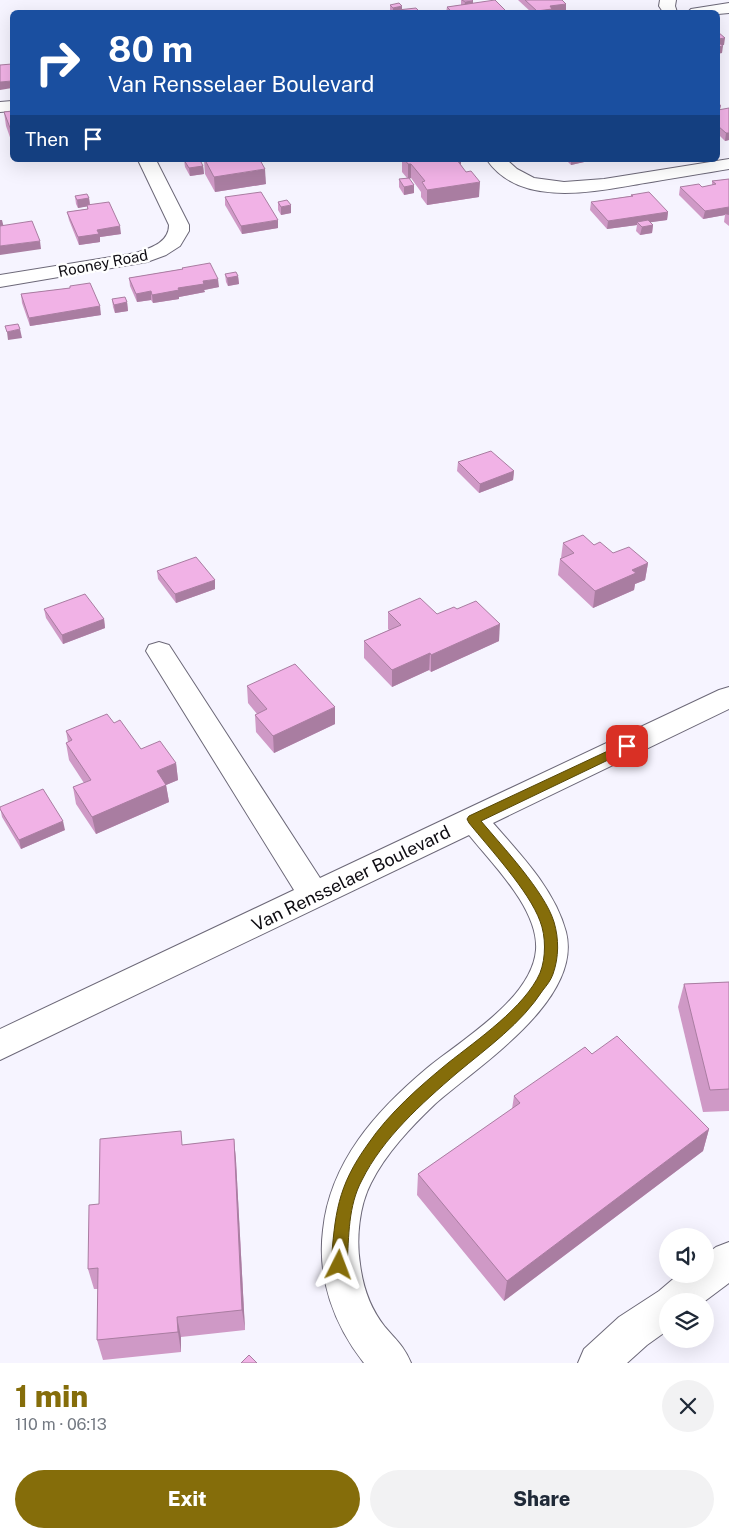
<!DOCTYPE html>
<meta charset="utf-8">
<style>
:root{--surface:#fff;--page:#f2f2f3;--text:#1f2937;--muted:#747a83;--accent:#856d0a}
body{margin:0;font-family:"Public Sans",sans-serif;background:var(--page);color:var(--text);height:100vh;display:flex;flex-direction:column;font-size:19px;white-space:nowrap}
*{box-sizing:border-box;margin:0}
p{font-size:16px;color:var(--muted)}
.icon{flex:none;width:28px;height:28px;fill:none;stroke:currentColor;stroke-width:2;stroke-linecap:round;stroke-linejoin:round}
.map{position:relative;height:1363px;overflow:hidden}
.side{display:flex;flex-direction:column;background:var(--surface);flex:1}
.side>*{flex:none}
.banner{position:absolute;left:10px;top:10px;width:710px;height:152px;border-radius:8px;box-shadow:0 5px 20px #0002;background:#1a4fa0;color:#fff;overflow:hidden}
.tools{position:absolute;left:659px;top:1228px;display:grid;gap:10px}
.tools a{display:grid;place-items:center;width:55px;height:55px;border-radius:50%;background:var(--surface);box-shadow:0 5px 20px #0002;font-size:25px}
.pin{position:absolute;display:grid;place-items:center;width:42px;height:42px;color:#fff;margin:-21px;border-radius:10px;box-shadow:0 2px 8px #0006}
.me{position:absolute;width:55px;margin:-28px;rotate:3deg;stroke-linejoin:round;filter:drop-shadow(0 0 4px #0008)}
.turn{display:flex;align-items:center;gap:18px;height:105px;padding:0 15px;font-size:22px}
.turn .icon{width:65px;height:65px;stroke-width:2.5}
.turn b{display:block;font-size:35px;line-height:42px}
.then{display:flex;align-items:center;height:48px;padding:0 15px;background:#0003;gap:10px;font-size:19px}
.round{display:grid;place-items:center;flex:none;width:52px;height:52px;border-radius:26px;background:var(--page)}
.summary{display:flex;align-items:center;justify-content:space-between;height:85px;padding:0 15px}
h1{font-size:30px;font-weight:800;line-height:38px;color:var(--accent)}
.primary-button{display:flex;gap:10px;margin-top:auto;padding:10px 15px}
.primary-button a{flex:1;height:58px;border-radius:30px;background:var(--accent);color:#fff;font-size:20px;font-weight:800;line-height:58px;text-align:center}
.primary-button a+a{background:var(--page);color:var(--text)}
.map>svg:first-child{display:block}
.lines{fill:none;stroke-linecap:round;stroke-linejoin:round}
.minor-casing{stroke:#6c6878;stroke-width:2}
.minor{fill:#fff;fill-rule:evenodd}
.wall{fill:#cf99c6}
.shaded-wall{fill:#a97da1}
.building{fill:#f1b2e6;stroke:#a97da1}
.route{fill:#856d0a;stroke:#564706}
.labels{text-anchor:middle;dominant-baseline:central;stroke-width:5;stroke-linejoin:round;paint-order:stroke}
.far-street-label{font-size:15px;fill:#0d0b11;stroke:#fff}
.street-label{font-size:18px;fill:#0d0b11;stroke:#fff}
</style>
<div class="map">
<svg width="729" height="1363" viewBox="0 0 729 1363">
<rect width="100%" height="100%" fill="#f6f4ff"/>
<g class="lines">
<defs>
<g id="minor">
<path d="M660,0H676L675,6L677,12H663L659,6Z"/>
<path d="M729,3V13L718,14L688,12L691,9Z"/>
<path d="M12,101V111L0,112V102Z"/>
<path d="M729,159V169C701,174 673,178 645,183C597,191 521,209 487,160H507L517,169L534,178L564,182L604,179Z"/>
<path d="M138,160H156L189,225V231L180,246L166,255L147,262L0,287V275L136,253C150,248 169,243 169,225Z"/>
<path d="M159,642L169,645L320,878L719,690L729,687V709L493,823C521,855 555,890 566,932C583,1000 479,1065 435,1104C411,1127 386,1153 371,1183C359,1206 356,1239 360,1264C363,1288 370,1308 385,1327C396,1340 404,1346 411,1363H364C334,1325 317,1278 323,1230C330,1162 376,1111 426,1069C461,1040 532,999 536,950C539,909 492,864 469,835L0,1060V1029L294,890L146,651L149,645Z"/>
<path d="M729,1242V1283L705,1301H668V1330L647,1345L627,1363H578L584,1349L619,1317L659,1291L679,1274H705V1255L716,1247Z"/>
</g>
</defs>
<use href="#minor" class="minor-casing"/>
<use href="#minor" class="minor"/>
</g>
<g class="wall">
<path d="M461,0H472L473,1V3L507,12H446L447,7L461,5Z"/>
<path d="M518,0H562L566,4V11L553,12H531Z"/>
<path d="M390,5L402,9L390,11Z"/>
<path d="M718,103L721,105L720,109L729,140L725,141L718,134Z"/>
<path d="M12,111V143L6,126L4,112Z"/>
<path d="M184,160L203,166L204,174L190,176L185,167Z"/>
<path d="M204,160L266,184L215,192L205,174Z"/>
<path d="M402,160H461V165L479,197L427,205L421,197V192L411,178L409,179L414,193L404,195L399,187V179L407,178L402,172Z"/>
<path d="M566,160H593L571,165Z"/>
<path d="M729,179V226L724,222L725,215L703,219L679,195L680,187H702L712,185V181Z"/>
<path d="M631,195L668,212L667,220L650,222L653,225L652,233L640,235L636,231L637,225L607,229L590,210L591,202L631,196Z"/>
<path d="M75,196L89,198L90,205L121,234L100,237V242L79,245L69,220L67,212L87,209V206L78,208L76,204Z"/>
<path d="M225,197L278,228L242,234L225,205Z"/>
<path d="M278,202L291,213L281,215L278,210Z"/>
<path d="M182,268L219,287L204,290L205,292L179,297V299L153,303L151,300L137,302L130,286L129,278L182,269Z"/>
<path d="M225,274L238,276L239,284L228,286L226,282Z"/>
<path d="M70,288L101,315L30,326L22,303L21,294Z"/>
<path d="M112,299L127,302L128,311L115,313L113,307Z"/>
<path d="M458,462L514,471L513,480L479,493L457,471Z"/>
<path d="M563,543L594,545L613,553L648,563L645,580L635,584L634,590L593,608L558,575L560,559L561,558Z"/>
<path d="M157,571L215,580V589L176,603L158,579Z"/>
<path d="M44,609L104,619L105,628L63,644L46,618Z"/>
<path d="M388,612L437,614L499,641L431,672L429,670L392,687L364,658V641L389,630L388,629Z"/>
<path d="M247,686L335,724L274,753L256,732L255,715L257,714L248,703Z"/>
<path d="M114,723L141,749L176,763L178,780L166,785L169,802L96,834L76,804L73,787L84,783L69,760L66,743L68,742L66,731Z"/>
<path d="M0,807L65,830L21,849L2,817Z"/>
<path d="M729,982V1111L703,1112L678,1007L684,984Z"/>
<path d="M592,1054L709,1129L703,1151L504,1301L417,1195L418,1174L512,1109L514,1096Z"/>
<path d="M234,1139L236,1161L245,1330L181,1337V1352L103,1360L97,1340L98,1289H94L88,1269L99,1204L184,1145Z"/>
</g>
<g class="shaded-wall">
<path d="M473,1V8L464,9L465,2Z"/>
<path d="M566,4V11L553,12H537V11L550,6Z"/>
<path d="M402,6V12H393V8Z"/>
<path d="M725,38L724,45L718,46V39Z"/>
<path d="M723,46L722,53L718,54V47Z"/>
<path d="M12,81V88L0,90V82Z"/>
<path d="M721,105L719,113H718V106Z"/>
<path d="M726,133H729V140L725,141Z"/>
<path d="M457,160H461V174Z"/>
<path d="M571,160H593L571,165Z"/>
<path d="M408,164H411V178L408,179Z"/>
<path d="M203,166L204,174L190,176L189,168Z"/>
<path d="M265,169L266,184L215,192L214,177Z"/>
<path d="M480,182L479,197L427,205V190Z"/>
<path d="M414,185V193L404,195V187Z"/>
<path d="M89,198L90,206L78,208L77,200Z"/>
<path d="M291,205V213L281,215V207Z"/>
<path d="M729,207V215L725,214V215L703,219L705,211Z"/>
<path d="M668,212L667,220L639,224L637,222V225L607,229L608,221Z"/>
<path d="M0,220H2L4,228L0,229Z"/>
<path d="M278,220V228L242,234L241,226Z"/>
<path d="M653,225L652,233L640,235L642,227Z"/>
<path d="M120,226L121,234L100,237V242L79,245L78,237L97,230Z"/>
<path d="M40,241L41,249L0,255V246Z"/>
<path d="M238,276L239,284L228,286L227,278Z"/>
<path d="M218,279L219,287L204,290L205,292L179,297V299L153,303L152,295L203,281Z"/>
<path d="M151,291V300L137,302L136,294Z"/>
<path d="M127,302L128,311L115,313L114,305Z"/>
<path d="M100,306L101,315L30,326L29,318Z"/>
<path d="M20,329L22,338L8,340L7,332Z"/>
<path d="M514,471L513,480L479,493L480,484Z"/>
<path d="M648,563L645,580L635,584L634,590L593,608L595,591L632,570Z"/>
<path d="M215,580V589L176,603L175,594Z"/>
<path d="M104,619L105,628L63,644L62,635Z"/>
<path d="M500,624L499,641L431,672V655Z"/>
<path d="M430,653L429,670L392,687V670Z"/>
<path d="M335,707V724L274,753L273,736Z"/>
<path d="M176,763L178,780L166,785L169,802L96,834L92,817L157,771Z"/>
<path d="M63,821L65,830L21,849L19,840Z"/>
<path d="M709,1129L703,1151L504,1301L507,1281Z"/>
<path d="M234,1139L236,1161L245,1330L242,1310Z"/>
<path d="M177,1317L181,1337V1352L178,1332Z"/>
</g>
<g class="building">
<path d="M462,0H472L473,1L465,2Z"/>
<path d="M495,0L507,12H452L447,7Z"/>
<path d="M525,0H562L566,4L550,6L552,9L537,11Z"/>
<path d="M399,3L402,6L393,8L390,5Z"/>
<path d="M416,8L420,12H379Z"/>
<path d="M718,32L725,38L718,39Z"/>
<path d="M718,43H719L723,46L718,47Z"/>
<path d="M12,64V81L0,82V65Z"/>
<path d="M729,108V133H726L718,126V110Z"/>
<path d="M12,111V133L4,112Z"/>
<path d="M184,160H200L203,166L189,168Z"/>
<path d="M205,160H260L265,169L214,177Z"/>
<path d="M405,160H457L466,172L471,171L480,182L427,190L422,182L425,181L411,164H408Z"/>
<path d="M409,178L414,185L404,187L399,179Z"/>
<path d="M729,179V207L705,211L680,187L699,184L702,187L716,184L712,181Z"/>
<path d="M261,192L278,220L241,226L225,197Z"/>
<path d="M649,192L668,212L608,221L591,202L633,196L631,195Z"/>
<path d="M87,194L89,198L77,200L75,196Z"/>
<path d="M287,200L291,205L281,207L278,202Z"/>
<path d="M109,202L120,226L97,230L99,234L78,237L67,212L88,209L87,205Z"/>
<path d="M648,220L653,225L642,227L637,222Z"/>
<path d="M32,221L40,241L0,246V226Z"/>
<path d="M210,263L218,279L203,281L204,284L178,288L179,290L152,295L151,291L136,294L129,278L183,269L182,268Z"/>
<path d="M236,272L238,276L227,278L225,274Z"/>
<path d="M90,283L100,306L29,318L21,294L70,288V286Z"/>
<path d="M125,297L127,302L114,305L112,299Z"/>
<path d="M18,324L20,329L7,332L5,326Z"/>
<path d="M491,451L514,471L480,484L458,462Z"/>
<path d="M583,535L594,545L600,542L613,553L629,547L648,563L632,570L636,573L595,591L560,559L574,553L563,543Z"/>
<path d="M196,557L215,580L175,594L157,571Z"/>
<path d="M85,594L104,619L62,635L44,609Z"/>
<path d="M420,598L437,614L454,607L457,609L476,601L500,624L431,655L430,653L392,670L364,641L401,625L388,612Z"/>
<path d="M295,664L335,707L273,736L255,715L267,709L247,686Z"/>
<path d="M107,714L114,723L120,720L141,749L160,741L176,763L157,771L166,785L92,817L73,787L91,780L66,743L72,740L66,731Z"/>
<path d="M43,789L63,821L19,840L0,809V807Z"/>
<path d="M729,982V1089L710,1090L684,984Z"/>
<path d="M617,1036L709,1129L507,1281L418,1174L520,1103L514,1096L585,1047L592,1054Z"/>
<path d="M181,1131L182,1145L234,1139L242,1310L177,1317L178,1332L97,1340L98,1268L88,1269L89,1205L99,1204L100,1139Z"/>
<path d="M249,1355L257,1363H241Z"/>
</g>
<path class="route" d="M627,742L633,746L631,749L481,821C502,846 545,892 554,922C559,939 559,957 553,974C551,980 547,985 543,990C521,1024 488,1047 457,1073C421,1104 383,1138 362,1180C348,1206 349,1236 347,1265L345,1270L339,1272L334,1270L331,1265C335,1214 337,1187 368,1144C389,1113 420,1086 448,1063C477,1040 525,1007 540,973C546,958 546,936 540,921C529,891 490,849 469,823L467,819L469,816Z"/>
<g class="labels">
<g class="far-street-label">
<text transform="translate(103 263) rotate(-11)">Rooney Road</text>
</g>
<g class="street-label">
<text transform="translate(351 878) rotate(-26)">Van Rensselaer Boulevard</text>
</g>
</g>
</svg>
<div class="tools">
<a><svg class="icon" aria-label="sound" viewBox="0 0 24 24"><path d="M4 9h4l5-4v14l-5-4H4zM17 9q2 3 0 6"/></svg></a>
<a><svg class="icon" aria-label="layers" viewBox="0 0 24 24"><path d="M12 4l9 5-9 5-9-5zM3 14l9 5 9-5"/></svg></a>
</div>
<div class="pin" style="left:627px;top:746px;background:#d93025"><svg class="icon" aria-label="arrive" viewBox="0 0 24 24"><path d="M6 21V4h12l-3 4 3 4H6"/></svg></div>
<svg class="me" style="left:339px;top:1265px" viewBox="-20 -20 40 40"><path d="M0-17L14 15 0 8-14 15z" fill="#856d0a" stroke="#fff" stroke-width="4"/></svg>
<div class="banner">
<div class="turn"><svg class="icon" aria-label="right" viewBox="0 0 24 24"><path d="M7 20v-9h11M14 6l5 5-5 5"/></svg><div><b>80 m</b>Van Rensselaer Boulevard</div></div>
<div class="then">Then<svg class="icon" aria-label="arrive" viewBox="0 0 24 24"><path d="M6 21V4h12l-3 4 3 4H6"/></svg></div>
</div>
</div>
<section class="side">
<div class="summary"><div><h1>1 min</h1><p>110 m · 06:13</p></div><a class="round"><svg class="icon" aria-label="close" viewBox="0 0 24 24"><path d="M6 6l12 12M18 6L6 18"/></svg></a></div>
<div class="primary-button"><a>Exit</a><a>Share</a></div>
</section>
